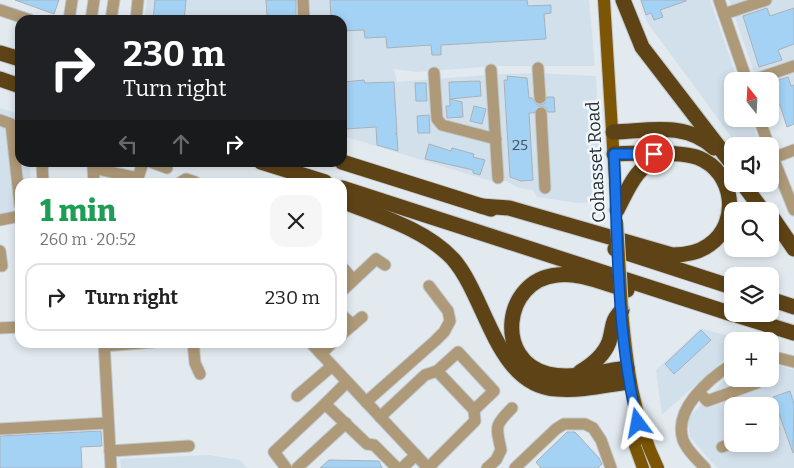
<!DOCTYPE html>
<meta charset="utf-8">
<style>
:root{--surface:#fff;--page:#f6f6f6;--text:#222;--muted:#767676;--line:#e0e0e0}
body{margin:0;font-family:Bitter,serif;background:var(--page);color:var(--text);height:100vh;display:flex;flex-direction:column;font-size:19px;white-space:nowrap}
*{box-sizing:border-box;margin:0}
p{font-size:16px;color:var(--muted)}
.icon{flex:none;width:28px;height:28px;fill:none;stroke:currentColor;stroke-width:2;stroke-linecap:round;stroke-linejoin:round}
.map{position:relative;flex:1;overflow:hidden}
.sheet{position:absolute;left:15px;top:178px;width:332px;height:170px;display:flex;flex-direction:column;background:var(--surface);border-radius:15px;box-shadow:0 2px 8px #0003}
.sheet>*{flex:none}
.top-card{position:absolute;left:15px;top:15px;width:332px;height:152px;border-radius:15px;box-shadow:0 2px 8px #0003;background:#202124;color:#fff;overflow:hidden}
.needle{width:32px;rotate:342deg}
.buttons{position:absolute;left:724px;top:72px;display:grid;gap:10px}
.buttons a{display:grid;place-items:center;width:55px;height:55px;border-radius:10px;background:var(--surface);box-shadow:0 2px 8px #0003;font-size:25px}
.pin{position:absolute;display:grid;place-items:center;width:42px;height:42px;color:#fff;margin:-21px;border:2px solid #fff;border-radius:50%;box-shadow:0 1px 5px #0007}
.me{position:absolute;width:55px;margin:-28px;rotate:347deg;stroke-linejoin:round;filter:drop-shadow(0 0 4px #0008)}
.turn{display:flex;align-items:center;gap:18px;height:105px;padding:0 25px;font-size:22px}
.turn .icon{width:65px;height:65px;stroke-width:2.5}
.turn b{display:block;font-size:35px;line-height:42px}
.lanes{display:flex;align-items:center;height:48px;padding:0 25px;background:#0003;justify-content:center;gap:25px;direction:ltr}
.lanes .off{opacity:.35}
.round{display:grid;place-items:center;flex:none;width:52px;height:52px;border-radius:15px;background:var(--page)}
.overview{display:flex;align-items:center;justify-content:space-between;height:85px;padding:0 25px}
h1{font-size:30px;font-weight:800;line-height:38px;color:#1e9e55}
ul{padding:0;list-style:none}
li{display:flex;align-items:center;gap:15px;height:68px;margin:0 10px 8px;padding:0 15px;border:2px solid var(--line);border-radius:15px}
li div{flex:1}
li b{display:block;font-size:19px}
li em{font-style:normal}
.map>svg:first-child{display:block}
.built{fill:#d2e0eb;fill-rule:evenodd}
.building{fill:#a3d2f5;stroke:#aab1b7}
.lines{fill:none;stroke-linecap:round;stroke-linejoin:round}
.minor-casing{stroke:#c1c8cd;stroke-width:13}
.major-casing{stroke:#c1c8cd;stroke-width:14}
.highway-casing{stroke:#c1c8cd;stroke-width:17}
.minor{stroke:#ae9978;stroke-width:11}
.major{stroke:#7c5605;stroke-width:12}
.highway{stroke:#5d4316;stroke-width:15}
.major-bridge-casing{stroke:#c1c8cd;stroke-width:14;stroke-linecap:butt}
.major-bridge{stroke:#7c5605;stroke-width:12}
.route-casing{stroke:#114b97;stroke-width:12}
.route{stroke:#1a73e8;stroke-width:9}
.labels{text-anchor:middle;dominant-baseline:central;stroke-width:5;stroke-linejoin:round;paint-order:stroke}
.number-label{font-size:15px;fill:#47555f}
.street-label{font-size:18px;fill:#282b2d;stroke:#eff7fd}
</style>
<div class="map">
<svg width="794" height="468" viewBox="0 0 794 468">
<rect width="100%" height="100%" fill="#e2eaf0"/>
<g class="built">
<path d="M147,0H589L595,66H497L417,72L394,69L397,82L499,74L539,73L596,76L602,202L578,203L537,197L533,190L519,188L506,181L494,182L343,136L342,20H144Z"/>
<path d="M640,0H710L738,81H732V119H751L760,146H738L647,22Z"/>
<path d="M729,0H794V101L770,109V81H757Z"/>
<path d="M0,108L20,114V162L29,163L31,182H20V211L0,215Z"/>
<path d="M701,328L745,341H732V352L662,415L656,370Z"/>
<path d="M770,363L794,370V468H717L690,437L688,423L690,416L732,372V379H770ZM732,406H770V444H732Z"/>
<path d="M209,455L240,460L247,468H121L120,459Z"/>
</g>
<g class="building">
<path d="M15,0H59L54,14Z"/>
<path d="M155,0H186L184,20H153Z"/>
<path d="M266,0H296V20H265L267,15Z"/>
<path d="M330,0H527L528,6L551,5V13L544,14L546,39L441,45V55H432L431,45L387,48L386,37L365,38L364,30L342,31V20H331Z"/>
<path d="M641,0H686V1L660,10L663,17L654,20L651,13L646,15Z"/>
<path d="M767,8L770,16L794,8V44L778,50L782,60L759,67L743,16Z"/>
<path d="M507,76L527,78L529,98H532L537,105L544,104L547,97H554L555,112H548L545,107L540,106L534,113H529L533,180L521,181L510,177L504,80H508Z"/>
<path d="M788,77L791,86L794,85V124L787,127L780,105L773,107L770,99V83Z"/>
<path d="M364,80L365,83L394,82L397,134H395L397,135L398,151L377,145L376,127L346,129L344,82Z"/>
<path d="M480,81L481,96L450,99L462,102L463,117L447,118L446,106H450L449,82Z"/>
<path d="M415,83H426L427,101H416Z"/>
<path d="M474,106L486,109L482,124L470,121Z"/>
<path d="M429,115L430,133H418L417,116Z"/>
<path d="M429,144L451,151L452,148L474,154L473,157L485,160L480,175L473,173V170L425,159Z"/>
<path d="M701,330L711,340L674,374L665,364Z"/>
<path d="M790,391L794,404L793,453L773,397Z"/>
<path d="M732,407V429H731L725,410Z"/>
<path d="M101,431L102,446L81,447L82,468H0V436Z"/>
<path d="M567,432H575L599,458L602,464L598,468H541L536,462Z"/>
<path d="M329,460L379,461L382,468H320Z"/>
</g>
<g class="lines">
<defs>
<g id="minor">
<path d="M303,0L304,20"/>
<path d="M719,0L747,81"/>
<path d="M0,10L30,20"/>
<path d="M724,14L766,0"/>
<path d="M69,20L72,0"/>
<path d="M91,20L94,0"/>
<path d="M111,20L114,0"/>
<path d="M136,20L138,0"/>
<path d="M538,68L540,98"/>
<path d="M491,70L498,178"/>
<path d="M434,73L437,119L442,125L496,139"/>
<path d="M750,81L794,66"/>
<path d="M541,113L545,188"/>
<path d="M759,119L769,146"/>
<path d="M0,120L11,124L20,205"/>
<path d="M770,150L794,210"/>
<path d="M773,158L794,150"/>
<path d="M42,162L43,182"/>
<path d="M151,162L167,168"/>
<path d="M138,178L143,162"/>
<path d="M94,182L93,168L138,178L137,182"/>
<path d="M181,182L186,179L195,182"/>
<path d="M0,220L20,216"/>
<path d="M0,251L2,266"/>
<path d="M342,267L350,276L342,283"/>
<path d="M342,291L376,259L385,265"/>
<path d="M342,315L353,325"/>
<path d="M0,328L20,327"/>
<path d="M342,334L362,317"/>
<path d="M104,342L111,468"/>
<path d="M193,342L195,363L200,374"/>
<path d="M310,342L428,468"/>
<path d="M104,346L153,342"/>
<path d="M321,354L333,342"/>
<path d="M770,356L794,362"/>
<path d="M347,382L325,404L367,444L374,445L397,468"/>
<path d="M700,393L707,401L757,383L755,379"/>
<path d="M297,396L332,366"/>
<path d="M366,402L435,341L444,332L450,321L448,311L429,286"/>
<path d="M380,417L425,375L437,371L458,352L494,391L474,410"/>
<path d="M0,429L108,423"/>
<path d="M770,430L773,429"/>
<path d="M722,447L732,443"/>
<path d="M110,451L189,446"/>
<path d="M286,468L274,452L325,404"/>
<path d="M297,468L346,423"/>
<path d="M402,468L416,455"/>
<path d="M428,468L475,421L474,410L437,371"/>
<path d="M487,468L496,460L501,450C496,426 494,426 512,408"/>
<path d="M515,468L556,429L564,424H585L593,428L601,440L611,468"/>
<path d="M705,468C698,460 687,451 683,440C673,409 709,379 732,364"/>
</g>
<g id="major">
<path d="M604,0L617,212"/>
<path d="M622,310C627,365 633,417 658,468"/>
<path d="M638,425L635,446L643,468"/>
</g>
<g id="highway">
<path d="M623,0L642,47L732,164"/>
<path d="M0,53L20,59"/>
<path d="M0,79L20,86"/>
<path d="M613,132C649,131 685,121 714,148"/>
<path d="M261,162L325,182"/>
<path d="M342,162L491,209"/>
<path d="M743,184L763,211"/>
<path d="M342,188L732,314"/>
<path d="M342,201C379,216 425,229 453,259C487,298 496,386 557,389C581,391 606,385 629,382"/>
<path d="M481,206L509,208L672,255C686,255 698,253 709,245C741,223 734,172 699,158C683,151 634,153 614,154"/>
<path d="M617,210C628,189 637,164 662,157"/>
<path d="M770,214L794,249"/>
<path d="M615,249L732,287"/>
<path d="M627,290C605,284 580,272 557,275C503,280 494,361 548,374C572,380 603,371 627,368"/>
<path d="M770,299L794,307"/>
<path d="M733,314L794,333"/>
<path d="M580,372C592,365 604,355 609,342C614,327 610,322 622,310"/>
</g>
</defs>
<use href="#minor" class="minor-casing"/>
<use href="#major" class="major-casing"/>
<use href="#highway" class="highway-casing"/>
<use href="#minor" class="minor"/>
<use href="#major" class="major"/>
<use href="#highway" class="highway"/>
<defs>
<path id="major-bridge" d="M617,222L622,310"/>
</defs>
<use href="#major-bridge" class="major-bridge-casing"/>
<use href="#major-bridge" class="major-bridge"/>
</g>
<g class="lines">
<defs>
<path id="route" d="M638,423C616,336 618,243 614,154H654"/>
</defs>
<use href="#route" class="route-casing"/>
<use href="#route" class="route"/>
</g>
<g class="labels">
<g class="number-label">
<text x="520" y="145">25</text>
</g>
<g class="street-label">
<text transform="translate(596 162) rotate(-93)">Cohasset Road</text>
</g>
</g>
</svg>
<div class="buttons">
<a><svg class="needle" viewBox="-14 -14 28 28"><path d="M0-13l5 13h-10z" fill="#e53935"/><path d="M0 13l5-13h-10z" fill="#767676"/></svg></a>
<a><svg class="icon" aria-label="sound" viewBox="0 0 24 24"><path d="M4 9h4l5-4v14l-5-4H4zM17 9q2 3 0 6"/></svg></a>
<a><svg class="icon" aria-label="search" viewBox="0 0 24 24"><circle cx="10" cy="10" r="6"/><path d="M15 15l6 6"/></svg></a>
<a><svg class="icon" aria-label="layers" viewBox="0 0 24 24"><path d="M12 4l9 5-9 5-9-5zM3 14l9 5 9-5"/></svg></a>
<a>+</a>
<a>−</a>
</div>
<div class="pin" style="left:654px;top:154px;background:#d93025"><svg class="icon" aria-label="arrive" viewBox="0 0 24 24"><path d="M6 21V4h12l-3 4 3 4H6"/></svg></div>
<svg class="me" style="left:638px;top:423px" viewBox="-20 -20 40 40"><path d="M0-17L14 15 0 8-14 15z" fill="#1a73e8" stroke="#fff" stroke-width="4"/></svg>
<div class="top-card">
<div class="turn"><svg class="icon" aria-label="right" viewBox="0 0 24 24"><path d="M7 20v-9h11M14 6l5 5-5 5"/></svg><div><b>230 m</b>Turn right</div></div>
<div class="lanes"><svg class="icon off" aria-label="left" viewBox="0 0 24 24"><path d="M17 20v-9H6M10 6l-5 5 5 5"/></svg><svg class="icon off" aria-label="ahead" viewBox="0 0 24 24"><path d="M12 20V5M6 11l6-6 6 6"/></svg><svg class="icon" aria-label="right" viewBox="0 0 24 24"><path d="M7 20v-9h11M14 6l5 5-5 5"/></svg></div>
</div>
<section class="sheet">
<div class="overview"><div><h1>1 min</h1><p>260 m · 20:52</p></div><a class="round"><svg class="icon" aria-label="close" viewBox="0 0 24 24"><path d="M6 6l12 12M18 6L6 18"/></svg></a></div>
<ul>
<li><svg class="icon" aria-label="right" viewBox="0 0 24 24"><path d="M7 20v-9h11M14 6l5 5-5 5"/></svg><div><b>Turn right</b></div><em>230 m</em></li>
</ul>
</section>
</div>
